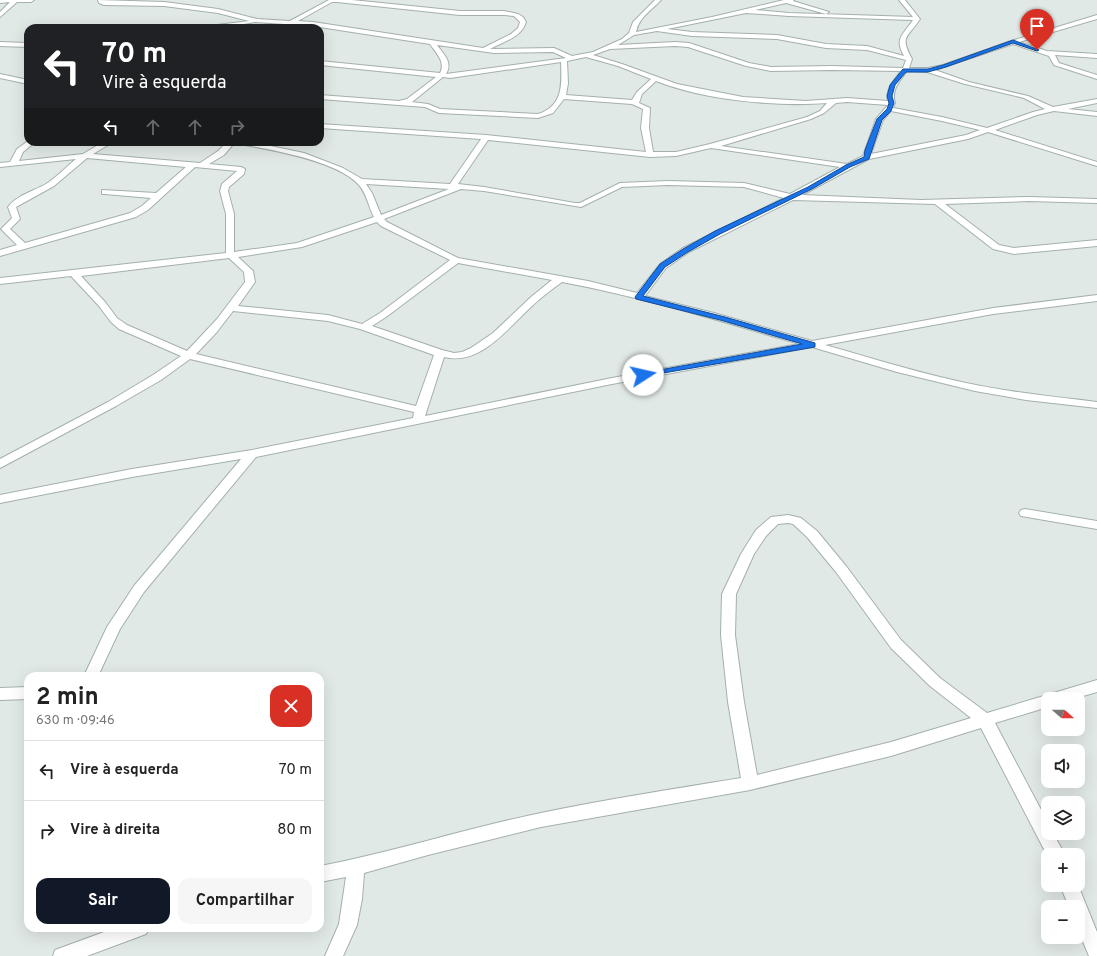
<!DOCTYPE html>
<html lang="pt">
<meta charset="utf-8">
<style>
:root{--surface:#fff;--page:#f6f6f6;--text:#222;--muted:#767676;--line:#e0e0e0;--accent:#111827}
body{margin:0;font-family:Overpass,sans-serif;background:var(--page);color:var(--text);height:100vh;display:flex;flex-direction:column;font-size:15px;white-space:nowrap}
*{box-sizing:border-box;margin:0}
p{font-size:13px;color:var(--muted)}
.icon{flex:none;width:22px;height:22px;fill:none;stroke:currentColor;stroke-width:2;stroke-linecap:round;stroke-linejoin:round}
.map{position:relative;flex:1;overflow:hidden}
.sheet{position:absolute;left:24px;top:672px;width:300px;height:260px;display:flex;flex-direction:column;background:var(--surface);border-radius:12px;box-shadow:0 4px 16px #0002}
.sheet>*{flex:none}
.banner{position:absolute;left:24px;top:24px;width:300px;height:122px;border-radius:12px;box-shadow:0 4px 16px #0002;background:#202124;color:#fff;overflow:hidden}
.needle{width:26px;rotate:110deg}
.fabs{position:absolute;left:1041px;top:692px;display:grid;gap:8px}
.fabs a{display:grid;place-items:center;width:44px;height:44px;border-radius:8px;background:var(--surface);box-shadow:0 4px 16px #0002;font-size:20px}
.pin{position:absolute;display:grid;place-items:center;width:34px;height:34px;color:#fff;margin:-41px -17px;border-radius:50% 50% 50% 0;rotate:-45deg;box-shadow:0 0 4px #0007}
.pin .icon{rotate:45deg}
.me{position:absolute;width:44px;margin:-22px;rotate:80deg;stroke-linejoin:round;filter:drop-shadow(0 0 3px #0008)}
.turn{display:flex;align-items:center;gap:14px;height:84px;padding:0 12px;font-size:18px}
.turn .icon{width:52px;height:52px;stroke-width:2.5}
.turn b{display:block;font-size:28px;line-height:34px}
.lanes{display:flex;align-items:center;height:38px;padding:0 12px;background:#0003;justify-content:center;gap:20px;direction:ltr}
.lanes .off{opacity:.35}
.round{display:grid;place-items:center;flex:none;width:42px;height:42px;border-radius:12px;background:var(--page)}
.head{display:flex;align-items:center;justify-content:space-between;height:68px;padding:0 12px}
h1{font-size:24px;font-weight:700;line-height:30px}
.cta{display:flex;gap:8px;margin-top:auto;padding:8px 12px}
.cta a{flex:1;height:46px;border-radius:12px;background:var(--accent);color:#fff;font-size:16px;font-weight:700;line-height:46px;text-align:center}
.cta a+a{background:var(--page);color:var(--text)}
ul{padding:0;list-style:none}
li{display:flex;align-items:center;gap:12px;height:60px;padding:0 12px;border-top:1px solid var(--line)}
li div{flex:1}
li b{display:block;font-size:15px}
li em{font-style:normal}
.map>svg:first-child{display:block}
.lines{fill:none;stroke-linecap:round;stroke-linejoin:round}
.street-casing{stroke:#a4b0ad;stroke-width:2}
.street{fill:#fff;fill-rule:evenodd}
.route{fill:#1a73e8;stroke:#114b97}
</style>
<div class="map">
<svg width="1097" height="956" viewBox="0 0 1097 956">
<rect width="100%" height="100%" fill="#e1e9e6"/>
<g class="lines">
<defs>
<g id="street">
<path d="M0,0H34L31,2H17L0,17V12L10,2L0,3Z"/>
<path d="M98,0L164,2L218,9L257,19L290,21L329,0H352L460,11H504L518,14L523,17L526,22C522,37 503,42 490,49L554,48L572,56L593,52L622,39L629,33L633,22L655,0H661C651,11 639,17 636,32L712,17L784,0H794L793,1L829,12L826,14L786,3L755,10L789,13L913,17L899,0H905L920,19C908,38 899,35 912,59L909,68H928L943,65L1011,41L1097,15V19L1019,42L1047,51L1097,54V58L1055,55L1059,63L1097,75V79L1054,65L1049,56L1013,44L935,70L969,82L1028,96L1053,107L1097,99V103L1068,109L1097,112V116L1054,111L1037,115L995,130L1097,162V166L988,132L968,139L869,159L802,195L921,200L1029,197L1097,199V203L1029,201L945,204L999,245L1014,248L1097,240V246L1014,254L993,249L935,204L793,200L689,252L666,268L645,296L714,313L812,341L993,308L1097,295V301L993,314L825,345C875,359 925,375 976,385C1016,393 1056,397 1097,402V408L1026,400L975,391L897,372L812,347L612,384L256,457L144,592L120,629L98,676H84L107,627L134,586L241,459L132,477L0,503V495L132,469L252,450L413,418L414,412L190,359L161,380L116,406L0,468V459L108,402L153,375L181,356L119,329L111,322L99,306L71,276L0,284V278L226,253V214L220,191L222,184L237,171L195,167L148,210L136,217L0,256V250L17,245L1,229L12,218L8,207C17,195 34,191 46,184C57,177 66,167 76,159L0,167V163L10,162L17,149L28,141V142H35L23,152L19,161L83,154L103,142H113L93,154L200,163L218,151L227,142H235L224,155L209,164L241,167L245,169L244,174L229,187L228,191L234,214V252L297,243L374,217C368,206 367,193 358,184C337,161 269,149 239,144L235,142H252L304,153L343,168L362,179L450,184L481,139L320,128V124L486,135L646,152L641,128L643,109L632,104L564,99L553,113L538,118L439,113L425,107L320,99V95L399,101L407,99L436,77L320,65V61L440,73C446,62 436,53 430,44L313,26L255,22L221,28H206L209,26L249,21L218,13L164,6L104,5L99,3ZM332,2H337L460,15H504L514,16L520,22L518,28L511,34L483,48L313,22L298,21ZM746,13L789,16L913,20C903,35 894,38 904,56L867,46L826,44L777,35L692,32L667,29ZM657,31L692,36L777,39L826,48L867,50L906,60L903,68L832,66L771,67L749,63L689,43L675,42L618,45L634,35ZM437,45L494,53L553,52L566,58L446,74C453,62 444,55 437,45ZM675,46L688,47L746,66L771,71L832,70L901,71C894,80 885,89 888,101L847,98L806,101L743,97L677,84L622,64L593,55L610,49ZM586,57L618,66L651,79L637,92L632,100L566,95L568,83L567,61ZM561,62C562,85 563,106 538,114L440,109L428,104L412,102L443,77L450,78ZM907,71L927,72L965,84L1024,98L1045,109L1033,112L987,128L942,117L893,108L895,103C891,90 899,82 907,71ZM656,81C704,100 776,107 827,103L820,111L807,117L710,144L676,152H653L649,128L650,108L639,103L642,94ZM847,102L888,105L876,119L863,156L847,164L721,146L811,119L824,113L836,103ZM891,111L942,121L980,130L966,135L871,154L883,120ZM488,140L650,157L676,156L711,148L840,167L790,194L744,183L668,181L620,183L580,203H575L484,187L458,184ZM87,158L186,167L156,193L102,190V194H105L151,198L142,206L130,213L25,243L10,229L20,219L16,207L54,186ZM366,184L449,189L381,215L372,193ZM668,185L744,187L784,198L683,248L660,264L637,293L588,281L458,258L387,222L384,219L461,189L484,191L581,207L622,187ZM377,222L381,226L450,260L380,313L362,324L328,315L238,306L255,282L253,271L238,257L302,247ZM229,258L244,272L245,282L217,319L187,351L127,325L117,318L105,302L81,276ZM458,263L552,280L531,297L493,333L471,348L462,352L454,353L442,350L372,326L386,317ZM562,282C642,297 721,321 799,344L612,378L425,416L444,357C480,366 507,329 531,307C540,298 551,290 562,282ZM233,311L328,321L360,329L434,355L416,406L196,354L216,333Z"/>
<path d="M0,42L28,43V47L0,46Z"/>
<path d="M0,74L28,80V84L0,78Z"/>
<path d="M1025,509L1097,521V529L1021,516L1019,513L1021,510Z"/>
<path d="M788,515L801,518L817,531L846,566L901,640L940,678L987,713L1097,680V692L1073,699H1048V707L995,723L1048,823V833H1053L1065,855H1048V857L981,728L891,756L750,790L541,827L428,855L364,873L362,899L357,925L343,956H325L339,924L346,877L320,882V866C394,852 467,828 541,813C607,799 674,789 741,778L728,702L721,635L722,594L741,554L756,530L771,517ZM788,523L793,524L807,537L836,572L891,648L930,686L971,718L891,742L757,775L744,702L735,635L736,594L754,554L766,536L778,524Z"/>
<path d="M28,687V699L0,700V688Z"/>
<path d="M1060,885H1078L1097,932V956H1089L1078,930V907H1069Z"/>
<path d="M115,928H149L146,934L87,956H53L55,950Z"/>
</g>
</defs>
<use href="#street" class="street-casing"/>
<use href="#street" class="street"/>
</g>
<path class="route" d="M1013,40L1039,50L1037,51L1013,43L946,67L928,72H906L895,85L892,96L894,103L891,111L882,120L869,159L850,167L812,189L720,234L688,252L665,267L643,296L725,317L815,343V347L640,377L639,375L643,373L802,344L720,320L636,299L635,297L660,264L683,249L715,231L808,187L846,165L864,157L865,150L877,119L887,109L889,103L887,96L890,85L903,69H928L943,65Z"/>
</svg>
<div class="fabs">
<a><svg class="needle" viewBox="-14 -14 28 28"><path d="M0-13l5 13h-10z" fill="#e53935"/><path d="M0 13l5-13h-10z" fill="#767676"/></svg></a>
<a><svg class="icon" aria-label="sound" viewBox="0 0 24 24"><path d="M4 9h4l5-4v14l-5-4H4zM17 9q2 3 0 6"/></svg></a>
<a><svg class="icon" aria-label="layers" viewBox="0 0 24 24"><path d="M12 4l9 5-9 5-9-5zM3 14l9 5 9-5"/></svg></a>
<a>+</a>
<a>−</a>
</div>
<div class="pin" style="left:1037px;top:50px;background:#d93025"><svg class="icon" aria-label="arrive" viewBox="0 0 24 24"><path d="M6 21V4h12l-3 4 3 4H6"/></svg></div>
<svg class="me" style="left:643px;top:375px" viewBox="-20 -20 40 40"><circle r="19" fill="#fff"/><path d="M0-13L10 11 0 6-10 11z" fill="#1a73e8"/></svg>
<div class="banner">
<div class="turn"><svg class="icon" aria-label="left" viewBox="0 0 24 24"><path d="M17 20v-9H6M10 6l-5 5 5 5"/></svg><div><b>70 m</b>Vire à esquerda</div></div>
<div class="lanes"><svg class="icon" aria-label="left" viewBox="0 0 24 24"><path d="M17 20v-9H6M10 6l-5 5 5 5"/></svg><svg class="icon off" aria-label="ahead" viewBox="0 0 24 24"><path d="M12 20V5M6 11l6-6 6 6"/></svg><svg class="icon off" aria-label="ahead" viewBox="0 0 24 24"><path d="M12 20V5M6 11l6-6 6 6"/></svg><svg class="icon off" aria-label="right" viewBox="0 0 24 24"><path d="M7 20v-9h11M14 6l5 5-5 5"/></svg></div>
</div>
<section class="sheet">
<div class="head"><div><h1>2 min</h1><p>630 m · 09:46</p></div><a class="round" style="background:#d93025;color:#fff"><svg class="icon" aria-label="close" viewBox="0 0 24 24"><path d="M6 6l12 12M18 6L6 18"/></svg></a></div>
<ul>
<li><svg class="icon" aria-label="left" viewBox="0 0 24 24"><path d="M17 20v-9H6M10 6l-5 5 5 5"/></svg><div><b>Vire à esquerda</b></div><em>70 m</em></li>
<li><svg class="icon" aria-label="right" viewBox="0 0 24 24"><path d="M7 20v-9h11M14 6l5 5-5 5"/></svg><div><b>Vire à direita</b></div><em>80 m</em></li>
</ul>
<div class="cta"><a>Sair</a><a>Compartilhar</a></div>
</section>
</div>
